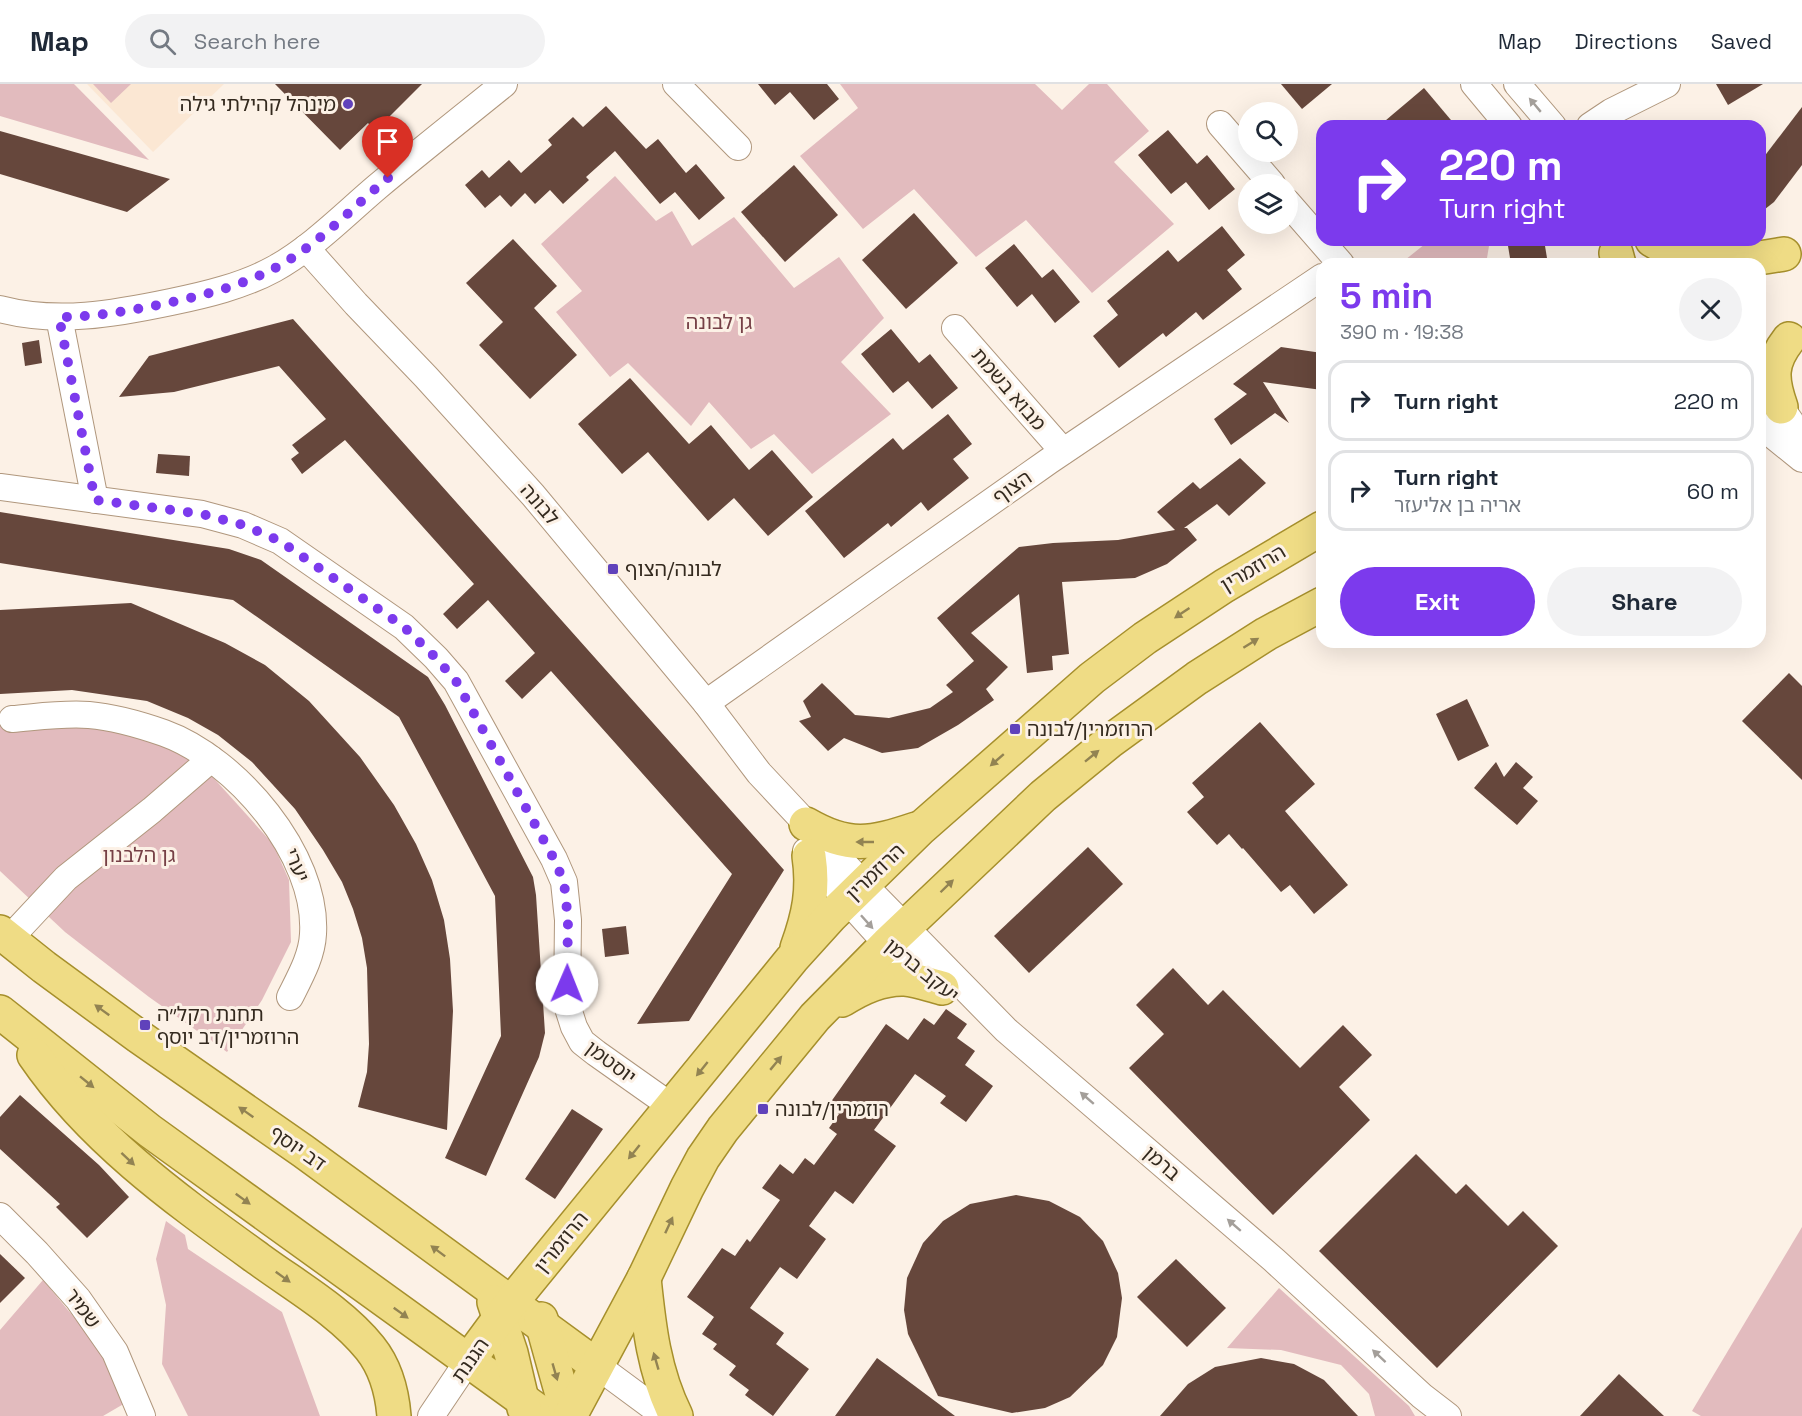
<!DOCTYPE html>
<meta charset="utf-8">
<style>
:root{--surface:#fff;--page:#f2f2f3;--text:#1f2937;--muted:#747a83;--line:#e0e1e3;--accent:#7c3aed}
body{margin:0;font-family:"Space Grotesk","Noto Sans Hebrew",sans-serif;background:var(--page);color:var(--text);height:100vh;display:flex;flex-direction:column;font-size:22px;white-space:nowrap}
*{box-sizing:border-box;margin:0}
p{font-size:20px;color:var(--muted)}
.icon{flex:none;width:33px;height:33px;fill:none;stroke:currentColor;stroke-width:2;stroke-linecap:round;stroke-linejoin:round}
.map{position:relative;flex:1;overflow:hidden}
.panel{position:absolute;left:1316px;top:174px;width:450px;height:390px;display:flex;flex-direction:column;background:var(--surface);border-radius:18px;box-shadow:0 6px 24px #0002}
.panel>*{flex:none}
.guide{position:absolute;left:1316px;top:36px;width:450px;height:126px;border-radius:18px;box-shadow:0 6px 24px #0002;background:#7c3aed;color:#fff;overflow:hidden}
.controls{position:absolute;left:1238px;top:18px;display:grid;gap:12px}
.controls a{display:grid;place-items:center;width:60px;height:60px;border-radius:50%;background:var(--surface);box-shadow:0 6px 24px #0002;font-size:30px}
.pin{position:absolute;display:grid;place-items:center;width:51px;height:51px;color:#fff;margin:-62px -26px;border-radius:50% 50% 50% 0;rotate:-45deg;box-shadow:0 0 6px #0007}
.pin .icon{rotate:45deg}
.me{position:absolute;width:66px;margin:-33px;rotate:1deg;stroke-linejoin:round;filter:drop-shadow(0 0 4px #0008)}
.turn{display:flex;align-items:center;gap:21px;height:126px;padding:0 24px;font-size:27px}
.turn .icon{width:78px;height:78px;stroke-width:2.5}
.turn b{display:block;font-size:42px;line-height:51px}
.round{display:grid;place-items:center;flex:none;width:63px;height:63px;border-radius:32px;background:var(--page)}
.summary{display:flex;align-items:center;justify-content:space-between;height:102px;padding:0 24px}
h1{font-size:36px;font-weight:600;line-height:45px;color:var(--accent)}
.action{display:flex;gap:12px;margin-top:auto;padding:12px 24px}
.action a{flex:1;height:69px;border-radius:36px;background:var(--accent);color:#fff;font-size:24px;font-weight:600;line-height:69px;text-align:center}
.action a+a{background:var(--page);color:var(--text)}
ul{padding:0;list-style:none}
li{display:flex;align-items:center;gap:18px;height:81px;margin:0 12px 9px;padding:0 12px;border:3px solid var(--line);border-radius:18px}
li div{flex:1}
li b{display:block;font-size:22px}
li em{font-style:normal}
header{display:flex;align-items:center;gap:36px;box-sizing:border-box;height:84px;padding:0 30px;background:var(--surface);border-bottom:2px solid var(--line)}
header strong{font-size:28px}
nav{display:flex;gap:33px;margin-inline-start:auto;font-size:21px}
.search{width:420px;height:54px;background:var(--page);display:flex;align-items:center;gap:15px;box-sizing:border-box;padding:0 21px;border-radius:33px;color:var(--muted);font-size:22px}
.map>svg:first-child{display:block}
.built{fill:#fbe7d3}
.green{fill:#e2bbbe}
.building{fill:#66473c}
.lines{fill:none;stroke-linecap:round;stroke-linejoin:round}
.minor-casing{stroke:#b0977d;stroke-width:28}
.major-casing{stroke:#a68f2c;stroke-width:36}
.minor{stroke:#fff;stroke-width:26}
.major{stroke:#efdc85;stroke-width:33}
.oneway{fill:#a49f9a}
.oneway2{fill:#928352}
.route{stroke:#7c3aed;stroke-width:10;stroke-dasharray:0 18}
.poi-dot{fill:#6042bb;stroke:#fcf1e6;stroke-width:2}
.labels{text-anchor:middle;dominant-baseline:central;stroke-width:6;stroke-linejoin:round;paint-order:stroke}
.poi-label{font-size:20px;fill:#342a1f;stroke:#fcf1e6;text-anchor:start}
.park-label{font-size:20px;fill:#764046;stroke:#fcf1e6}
.street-label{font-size:20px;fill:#342a1f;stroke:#fcf1e6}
</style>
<header>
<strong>Map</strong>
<div class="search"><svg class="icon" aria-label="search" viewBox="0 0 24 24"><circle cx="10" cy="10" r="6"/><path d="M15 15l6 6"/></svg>Search here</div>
<nav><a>Map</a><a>Directions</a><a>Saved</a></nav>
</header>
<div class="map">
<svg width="1802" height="1332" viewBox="0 0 1802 1332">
<rect width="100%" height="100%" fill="#fcf1e6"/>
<path class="built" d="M87,0H224L153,68Z"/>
<g class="green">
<path d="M0,0H74L149,76L0,32Z"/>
<path d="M93,0H131L111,19Z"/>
<path d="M840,0H1035L1062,26L1089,0H1107L1149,47L1114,78L1174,140L1092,209L1026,136L976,173L914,105L863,145L800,72L858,24Z"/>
<path d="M615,92L656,137L672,127L692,162L734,133L794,204L839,173L884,234L841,278L891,330L812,390L774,350L751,365L709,318L691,342L628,279L610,293L556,228L582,207L541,160Z"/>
<path d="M1430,156H1490L1486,180H1400Z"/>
<path d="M88,637L160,657L210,690L273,760L289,796L291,858L262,916L227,968L149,913L65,848L0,787V642Z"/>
<path d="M166,1137L185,1151L188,1165L282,1228L320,1332H188L162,1280L166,1221L156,1175Z"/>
<path d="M1802,1143V1332H1701L1692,1327Z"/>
<path d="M43,1196C75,1235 109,1271 127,1318L103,1332H0V1246Z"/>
<path d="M1279,1204L1409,1322L1415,1332H1375L1369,1310L1341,1281L1281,1266L1227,1264Z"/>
</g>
<g class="building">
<path d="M275,0H422L375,47L368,39L340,66Z"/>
<path d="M758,0H827L839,15L814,36L790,8L775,21Z"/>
<path d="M1281,0H1332L1302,25Z"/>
<path d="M1716,0H1763L1728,21Z"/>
<path d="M1424,4L1456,42H1379Z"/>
<path d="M606,22L646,65L658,55L686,89L696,80L725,114L699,136L675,108L660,120L615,67L586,93L589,96L563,120L550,106L535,120L525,109L511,123L500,111L485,124L465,101L482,86L489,94L509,76L521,89L552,61L548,56L573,33L583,43Z"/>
<path d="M1802,23V81L1774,118L1760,129V78Z"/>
<path d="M1168,46L1197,80L1207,71L1235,105L1209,126L1186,98L1171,110L1138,71Z"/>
<path d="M0,47L170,95L127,128L0,90Z"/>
<path d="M794,81L838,131L785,178L741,128Z"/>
<path d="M914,129L958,179L906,225L862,176Z"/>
<path d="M1222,142L1245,171L1227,186L1242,205L1203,236L1196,228L1166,253L1163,249L1119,284L1093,252L1118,231L1107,217L1168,166L1178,178Z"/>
<path d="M513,155L557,202L534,224L577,271L530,315L479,261L503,238L466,199Z"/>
<path d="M1507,156H1544L1548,180H1511Z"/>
<path d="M1014,160L1042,194L1053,185L1080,218L1055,239L1032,210L1017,223L985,184Z"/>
<path d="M293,235L784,786L689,937L637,940L732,790L551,587L522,615L505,597L535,569L488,516L457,545L443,530L474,500L345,356L302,390L291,375L299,369L292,361L326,335L279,282L174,308L119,313L149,272Z"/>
<path d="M891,245L919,279L930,270L958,304L932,325L908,297L893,309L861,270Z"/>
<path d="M39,256L42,279L25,282L22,259Z"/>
<path d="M1281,263L1322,269V306L1263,298L1289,339L1275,329L1231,361L1214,335L1247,310L1233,300Z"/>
<path d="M630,294L689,360L711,341L749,386L772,366L813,413L768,452L734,414L708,437L648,368L622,390L578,340Z"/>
<path d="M948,330L972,360L953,375L969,394L928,427L921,418L891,443L888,439L844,474L805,427L893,354L903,366Z"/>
<path d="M158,370L190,372L189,392L156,389Z"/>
<path d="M1240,374L1266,399L1229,432L1217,420L1184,444H1187L1197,456L1167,480L1135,494L1062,498L1069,570L1052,572L1053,586L1027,589L1019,510L971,549L1008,583L986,605L994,616L958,641L918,664L882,669L844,654L828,667L799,637L811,633L803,617L822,599L855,631L889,634L930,624L953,608L946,601L974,577L937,534L1019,463L1053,459L1118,456L1175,446L1157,428L1193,398L1200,405Z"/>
<path d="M0,428L229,465L261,476L428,593L445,621L533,793L536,811L545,949L539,973L486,1092L445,1074L501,952L495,812L399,633L233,516L0,479Z"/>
<path d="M131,519L225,559L265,581L309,617L360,673L394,721L416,760L432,796L444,836L450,875L453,927L447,1046L358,1023L367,988L369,960L367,884L362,854L353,825L342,798L323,766L295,725L252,678L218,651L188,634L147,617L72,606L0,610V526Z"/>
<path d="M1789,589L1802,602V696L1742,637Z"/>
<path d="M1467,615L1489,662L1458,677L1436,630Z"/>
<path d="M1260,638L1315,700L1285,727L1348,801L1314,830L1290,801L1281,808L1243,764L1242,765L1229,750L1217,761L1187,728L1204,713L1192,699Z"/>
<path d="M1496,678L1504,693L1516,678L1533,693L1523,704L1538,717L1517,741L1474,704Z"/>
<path d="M1088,763L1123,800L1029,889L994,852Z"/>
<path d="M626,842L629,870L605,873L602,845Z"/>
<path d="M1173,884L1208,921L1223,906L1300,984L1343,941L1372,971L1339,1003L1370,1036L1273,1131L1129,984L1164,950L1136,921Z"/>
<path d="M946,925L967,940L957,954L975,967L965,981L993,1002L966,1038L940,1019L946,1012L915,990L874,1046L896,1062L853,1120L835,1107L809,1142L826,1155L797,1195L780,1183L750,1224L784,1249L776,1260L809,1285L773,1332L745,1311L749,1306L729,1291L736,1282L713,1265L717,1260L702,1250L714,1233L687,1213L722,1164L735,1172L747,1155L750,1158L780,1116L762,1104L780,1080L793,1090L805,1074L814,1081L837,1050L829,1044L839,1030L828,1022L886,940L908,956L924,934L934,941Z"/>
<path d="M20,1011L99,1081L129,1113L87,1154L56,1123L60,1120L0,1065V1033Z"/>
<path d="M572,1025L603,1045L555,1115L525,1095Z"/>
<path d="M1416,1070L1456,1110L1466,1100L1508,1142L1523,1127L1558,1162L1437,1284L1319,1167Z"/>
<path d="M1016,1111L1049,1117L1080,1133L1103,1157L1118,1189L1122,1214L1117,1253L1103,1281L1070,1313L1045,1324L1012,1329L938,1312L908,1250L904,1226L907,1194L923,1159L943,1137L970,1120Z"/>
<path d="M0,1170L25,1194L0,1219Z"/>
<path d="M1176,1175L1226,1224L1187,1263L1137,1213Z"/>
<path d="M877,1274L892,1285L955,1332H835Z"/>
<path d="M1261,1274L1294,1280L1324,1296L1358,1332H1160L1188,1300L1215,1283Z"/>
<path d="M1619,1290L1664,1332H1580Z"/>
</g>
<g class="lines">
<defs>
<g id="minor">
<path d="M676,0L738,63"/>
<path d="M1474,0L1509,42"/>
<path d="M1517,0L1553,42"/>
<path d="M1220,40L1272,100"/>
<path d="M1590,42L1611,28L1667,0"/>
<path d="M1287,118L1341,180"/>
<path d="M306,164L356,220L426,293L533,411L706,619L759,689L863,800L1006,946L1274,1176L1422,1312L1448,1332"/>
<path d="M0,225C57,240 114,230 171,218C205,211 243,202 274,185C312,164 344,131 377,103C419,68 462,34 504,0"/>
<path d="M59,233L95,416"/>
<path d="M955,244L1063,367"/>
<path d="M1770,308L1802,354"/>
<path d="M1760,341L1802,375"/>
<path d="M0,403L202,430L243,441L280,457L404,543L436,574L456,597L554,775L564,798L568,836L567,921L574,943L582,958L596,969L671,1022"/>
<path d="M706,619L1049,377L1322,193"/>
<path d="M12,635C37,633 63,629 89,631C113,633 141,641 164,649C236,675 318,771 313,850C312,872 300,893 290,913"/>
<path d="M806,767L831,798L887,860L935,899"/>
<path d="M8,856L66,794L152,726L211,675"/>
<path d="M0,1132L37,1169L78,1215L115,1268L142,1332"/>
<path d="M596,1281L665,1332"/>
<path d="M431,1332L468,1277"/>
</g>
<g id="major">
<path d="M1652,156C1698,185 1733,178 1784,170"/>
<path d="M1616,169L1619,180"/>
<path d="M1781,323C1771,295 1770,279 1789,255"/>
<path d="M806,740C849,765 871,760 916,745"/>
<path d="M0,848L44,883L138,952L303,1067L596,1281"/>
<path d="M797,864C809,831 814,806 809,772"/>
<path d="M842,916C859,905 883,894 905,895C917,896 930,901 942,904"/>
<path d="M0,928L150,1047L545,1332"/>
<path d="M34,971C92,1056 177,1116 260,1176C297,1203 341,1228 370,1264C386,1284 392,1307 394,1332"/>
<path d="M644,1194C649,1243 654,1288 676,1332"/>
<path d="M494,1218L511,1269L524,1324"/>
<path d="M541,1235L568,1332"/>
<path d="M468,1277L510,1220L792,875L831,832L921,744L1092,594L1145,554L1224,502L1322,444"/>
<path d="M570,1332L644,1194L687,1104L703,1074L723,1045L815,933L887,860L1043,712L1109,658L1197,594L1266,550L1322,520"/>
</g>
</defs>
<use href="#minor" class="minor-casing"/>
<use href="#major" class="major-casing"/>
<use href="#minor" class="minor"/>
<use href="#major" class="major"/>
</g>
<defs><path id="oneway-solid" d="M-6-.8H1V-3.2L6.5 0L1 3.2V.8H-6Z" transform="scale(1.5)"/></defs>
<g class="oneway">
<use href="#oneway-solid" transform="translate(1535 21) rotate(-130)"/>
<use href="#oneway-solid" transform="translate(867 838) rotate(48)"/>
<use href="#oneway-solid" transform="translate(1087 1014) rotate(-139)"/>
<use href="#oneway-solid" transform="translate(1234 1141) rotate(-139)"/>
<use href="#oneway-solid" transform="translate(1379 1272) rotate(-137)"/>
</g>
<g class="oneway2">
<use href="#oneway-solid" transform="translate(1182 529) rotate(146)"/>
<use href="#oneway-solid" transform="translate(1251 559) rotate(-32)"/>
<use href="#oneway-solid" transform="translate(1092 672) rotate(-39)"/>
<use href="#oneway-solid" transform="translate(997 676) rotate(139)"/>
<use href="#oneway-solid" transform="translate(865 758) rotate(180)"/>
<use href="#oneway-solid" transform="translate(947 802) rotate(-44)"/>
<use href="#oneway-solid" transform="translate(102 926) rotate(-144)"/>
<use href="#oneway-solid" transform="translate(776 979) rotate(-50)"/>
<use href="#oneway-solid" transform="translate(702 985) rotate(129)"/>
<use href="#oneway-solid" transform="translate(87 998) rotate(39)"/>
<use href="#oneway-solid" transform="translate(246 1028) rotate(-145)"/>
<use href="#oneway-solid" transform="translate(634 1068) rotate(129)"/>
<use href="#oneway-solid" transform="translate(128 1075) rotate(43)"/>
<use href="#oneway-solid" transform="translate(243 1115) rotate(36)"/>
<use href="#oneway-solid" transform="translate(669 1141) rotate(-65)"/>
<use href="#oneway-solid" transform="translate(438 1167) rotate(-143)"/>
<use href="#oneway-solid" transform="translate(283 1193) rotate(36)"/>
<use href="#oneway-solid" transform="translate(401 1229) rotate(36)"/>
<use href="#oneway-solid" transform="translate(656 1277) rotate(-106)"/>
<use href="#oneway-solid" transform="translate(555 1288) rotate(74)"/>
</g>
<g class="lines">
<path class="route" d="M388,94C352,124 315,164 273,185C239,203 200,212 163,220C128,227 95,233 59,233L95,416L202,430L243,441L280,457L404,543L436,574L456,597L554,775L564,798L568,836L567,900"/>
</g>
<g class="poi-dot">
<circle cx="348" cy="20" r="6"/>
<rect x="607" y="479" width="12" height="12" rx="3"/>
<rect x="1009" y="639" width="12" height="12" rx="3"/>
<rect x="139" y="935" width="12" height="12" rx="3"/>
<rect x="757" y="1019" width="12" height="12" rx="3"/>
</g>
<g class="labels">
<g class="poi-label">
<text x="336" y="20" text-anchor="end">מינהל קהילתי גילה</text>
<text x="625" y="485">לבונה/הצוף</text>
<text x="1027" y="645">הרוזמרין/לבונה</text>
<text x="157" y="930">תחנת רקל״ה<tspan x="157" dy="23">הרוזמרין/דב יוסף</tspan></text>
<text x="775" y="1025">רוזמרין/לבונה</text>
</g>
<g class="park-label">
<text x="719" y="238">גן לבונה</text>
<text x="139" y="771">גן הלבנון</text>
</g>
<g class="street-label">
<text transform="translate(1009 305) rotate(49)">מבוא בשמת</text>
<text transform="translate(1012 403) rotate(-35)">הצוף</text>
<text transform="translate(540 420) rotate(49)">לבונה</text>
<text transform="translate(1253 484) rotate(-31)">הרוזמרין</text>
<text transform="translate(297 781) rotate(68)">יערי</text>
<text transform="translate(875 788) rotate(-44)">הרוזמרין</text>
<text transform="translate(922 886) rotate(39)">יעקב ברמן</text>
<text transform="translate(611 978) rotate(37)">יוסטמן</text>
<text transform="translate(298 1064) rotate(35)">דב יוסף</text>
<text transform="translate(1162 1079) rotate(41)">ברמן</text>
<text transform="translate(561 1158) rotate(-51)">הרוזמרין</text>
<text transform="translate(83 1224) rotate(53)">שמיר</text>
<text transform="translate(470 1276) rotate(-55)">הגננת</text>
</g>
</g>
</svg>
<div class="controls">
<a><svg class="icon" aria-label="search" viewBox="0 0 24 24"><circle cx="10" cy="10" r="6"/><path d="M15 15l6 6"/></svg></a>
<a><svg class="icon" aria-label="layers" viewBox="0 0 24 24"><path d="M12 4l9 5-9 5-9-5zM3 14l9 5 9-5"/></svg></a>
</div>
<div class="pin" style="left:388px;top:94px;background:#d93025"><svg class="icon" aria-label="arrive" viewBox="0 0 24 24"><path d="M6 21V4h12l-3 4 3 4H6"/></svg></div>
<svg class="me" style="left:567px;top:900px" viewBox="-20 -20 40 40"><circle r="19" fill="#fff"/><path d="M0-13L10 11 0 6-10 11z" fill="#7c3aed"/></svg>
<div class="guide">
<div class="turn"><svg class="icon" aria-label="right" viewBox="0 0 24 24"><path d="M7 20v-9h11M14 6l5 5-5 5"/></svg><div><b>220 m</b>Turn right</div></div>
</div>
<section class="panel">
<div class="summary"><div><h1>5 min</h1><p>390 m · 19:38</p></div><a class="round"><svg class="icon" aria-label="close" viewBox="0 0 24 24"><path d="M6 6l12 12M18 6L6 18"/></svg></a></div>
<ul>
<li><svg class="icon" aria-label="right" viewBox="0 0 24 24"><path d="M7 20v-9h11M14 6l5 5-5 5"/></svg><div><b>Turn right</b></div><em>220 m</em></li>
<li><svg class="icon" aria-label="right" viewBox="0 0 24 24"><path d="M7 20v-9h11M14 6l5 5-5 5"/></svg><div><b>Turn right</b><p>אריה בן אליעזר</p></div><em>60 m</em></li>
</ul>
<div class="action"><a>Exit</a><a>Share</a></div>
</section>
</div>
